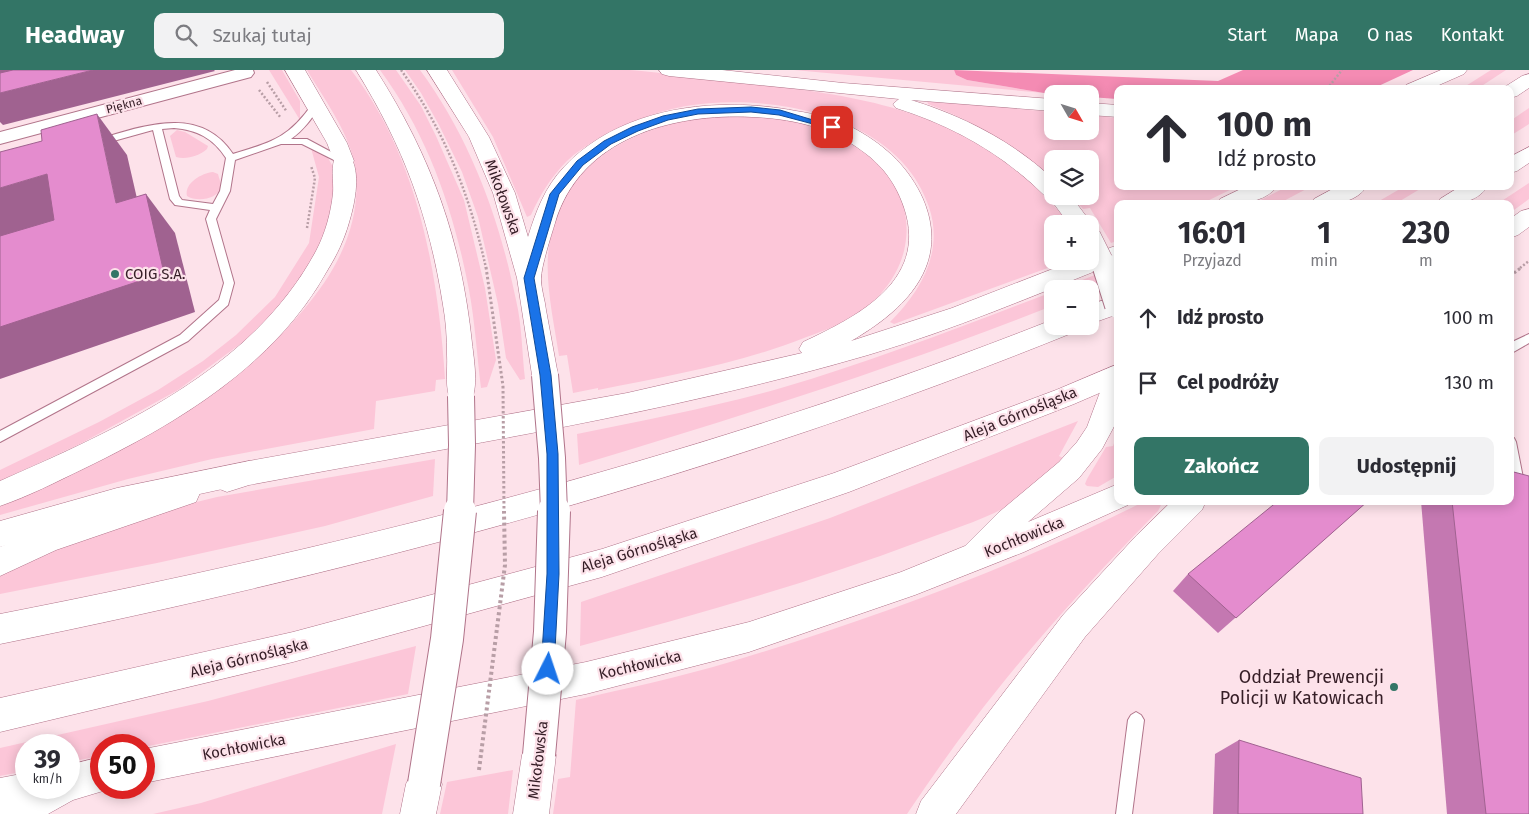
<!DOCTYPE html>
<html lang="pl">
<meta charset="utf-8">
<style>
:root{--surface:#fff;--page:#f2f2f3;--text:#2b2b33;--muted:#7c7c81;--accent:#337566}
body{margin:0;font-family:"Fira Sans",sans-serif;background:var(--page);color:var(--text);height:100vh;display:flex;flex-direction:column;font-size:19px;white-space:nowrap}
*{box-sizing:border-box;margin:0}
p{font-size:16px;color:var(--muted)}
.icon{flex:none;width:28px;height:28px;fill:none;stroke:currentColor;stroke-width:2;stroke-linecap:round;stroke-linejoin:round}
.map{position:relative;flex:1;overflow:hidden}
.details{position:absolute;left:1114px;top:130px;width:400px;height:305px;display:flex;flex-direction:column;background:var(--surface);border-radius:10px;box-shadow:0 2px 12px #0003}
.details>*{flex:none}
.hud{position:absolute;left:1114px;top:15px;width:400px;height:105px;border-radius:10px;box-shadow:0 2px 12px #0003;background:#fff;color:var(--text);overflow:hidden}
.needle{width:32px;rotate:129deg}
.buttons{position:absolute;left:1044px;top:15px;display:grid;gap:10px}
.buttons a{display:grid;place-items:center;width:55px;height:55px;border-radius:10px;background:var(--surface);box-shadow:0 2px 12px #0003;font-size:25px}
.speed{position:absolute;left:15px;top:664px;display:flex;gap:10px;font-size:25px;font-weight:700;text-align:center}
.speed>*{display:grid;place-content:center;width:65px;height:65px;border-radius:50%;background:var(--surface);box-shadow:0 2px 12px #0003;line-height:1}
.speed small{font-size:12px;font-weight:400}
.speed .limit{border:8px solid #d22;background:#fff;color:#111}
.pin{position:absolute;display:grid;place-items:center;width:42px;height:42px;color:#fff;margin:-21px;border-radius:10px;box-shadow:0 2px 8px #0006}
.me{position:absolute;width:55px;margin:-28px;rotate:4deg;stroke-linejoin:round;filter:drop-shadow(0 0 4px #0008)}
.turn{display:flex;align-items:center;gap:18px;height:105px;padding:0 20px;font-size:22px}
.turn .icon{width:65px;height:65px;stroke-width:2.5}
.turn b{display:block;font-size:35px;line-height:42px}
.eta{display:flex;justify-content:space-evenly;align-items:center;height:85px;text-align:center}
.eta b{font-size:30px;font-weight:700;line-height:35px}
.primary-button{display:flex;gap:10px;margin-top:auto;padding:10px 20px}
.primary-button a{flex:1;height:58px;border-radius:10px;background:var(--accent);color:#fff;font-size:20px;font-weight:700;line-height:58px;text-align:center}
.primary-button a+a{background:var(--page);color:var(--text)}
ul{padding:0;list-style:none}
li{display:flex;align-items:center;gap:15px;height:65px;padding:0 20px}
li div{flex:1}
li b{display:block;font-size:19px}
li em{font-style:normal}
header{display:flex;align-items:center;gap:30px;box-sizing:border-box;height:70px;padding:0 25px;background:var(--accent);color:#fff}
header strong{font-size:24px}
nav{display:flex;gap:28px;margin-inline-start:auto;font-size:18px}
.search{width:350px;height:45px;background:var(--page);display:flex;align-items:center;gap:12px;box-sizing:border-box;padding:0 18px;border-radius:10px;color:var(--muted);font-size:19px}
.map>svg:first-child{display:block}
.green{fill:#fcc6d8}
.forest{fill:#f48bb3}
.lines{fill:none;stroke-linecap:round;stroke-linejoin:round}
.lane-casing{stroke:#b1748a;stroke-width:2}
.street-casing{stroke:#b1748a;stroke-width:2}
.secondary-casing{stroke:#b1748a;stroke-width:1}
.highway-casing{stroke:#b1748a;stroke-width:1}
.path-far1{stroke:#b89ea6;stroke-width:2.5;stroke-dasharray:2 2;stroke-linecap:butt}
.path{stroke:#b89ea6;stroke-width:3;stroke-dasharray:2.5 2.5;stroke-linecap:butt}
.lane{fill:#fff;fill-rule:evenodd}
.street{fill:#fff;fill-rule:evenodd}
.secondary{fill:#fff;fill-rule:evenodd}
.highway{fill:#fff;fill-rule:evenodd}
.secondary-bridge-far2-casing{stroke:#b1748a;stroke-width:22;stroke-linecap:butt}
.secondary-bridge-far1-casing{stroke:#b1748a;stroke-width:28;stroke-linecap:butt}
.secondary-bridge-casing{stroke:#b1748a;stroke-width:34;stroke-linecap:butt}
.path-bridge-far1{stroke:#b89ea6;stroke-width:3;stroke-dasharray:2.5 2.5;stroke-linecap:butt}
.path-bridge{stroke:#b89ea6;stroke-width:4;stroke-dasharray:3 3;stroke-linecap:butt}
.secondary-bridge-far2{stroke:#fff;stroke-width:21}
.secondary-bridge-far1{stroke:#fff;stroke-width:26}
.secondary-bridge{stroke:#fff;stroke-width:32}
.wall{fill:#c478b1}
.shaded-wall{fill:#a06290}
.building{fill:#e48cce;stroke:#a06290}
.route{fill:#1a73e8;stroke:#114b97}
.poi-dot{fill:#337566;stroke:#fde2ea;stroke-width:2}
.labels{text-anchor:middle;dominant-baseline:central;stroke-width:4.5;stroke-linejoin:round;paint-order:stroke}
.far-street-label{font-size:12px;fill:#351d26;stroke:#fde2ea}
.street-label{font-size:15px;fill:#351d26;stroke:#fde2ea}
.poi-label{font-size:15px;fill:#351d26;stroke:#fde2ea;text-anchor:start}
.near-poi-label{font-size:18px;fill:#351d26;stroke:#fde2ea;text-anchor:end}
</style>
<header>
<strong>Headway</strong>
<div class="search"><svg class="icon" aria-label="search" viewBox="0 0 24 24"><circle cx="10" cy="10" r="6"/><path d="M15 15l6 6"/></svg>Szukaj tutaj</div>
<nav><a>Start</a><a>Mapa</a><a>O nas</a><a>Kontakt</a></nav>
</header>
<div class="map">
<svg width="1529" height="744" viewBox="0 0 1529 744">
<rect width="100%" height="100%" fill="#fde2ea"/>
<g class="green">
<path d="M269,0H282L300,31V50Z"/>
<path d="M307,0H351C418,87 438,202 445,309L436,310L435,321L376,331L374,359L212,389L128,409L0,445V436L257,288C302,245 350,195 356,129C357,117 357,104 354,91C346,58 324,29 307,0Z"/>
<path d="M380,0H396L421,36L436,66L464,130L485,218L496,290L487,317L481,318C477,286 475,252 469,220C454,141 428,65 380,0Z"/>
<path d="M405,0H420C470,68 499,147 516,230C522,255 522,283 525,309L520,310L506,288L498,234L478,147L462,102L439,55L421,23Z"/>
<path d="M452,0C492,0 533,0 573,0C592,0 611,0 630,0C661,2 693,8 724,11C862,25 968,37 1065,148L1060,150L1062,154H1052V191H1067L894,254L890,252C921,221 944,182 929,137C899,45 769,22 686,36C654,42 622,54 594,71C585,77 575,83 567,91C551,107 540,125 531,145L527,147L493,67Z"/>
<path d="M794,0H954L956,5L967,10L1044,23Z"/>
<path d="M1491,0H1506L1477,19H1461Z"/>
<path d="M927,31L1052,42V61H1090V45L1117,48L1118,116H1238L1201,134H1118L1117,171L1111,173L1090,138L1083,139L1071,126H1090V89H1052V108C1015,77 974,51 928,34Z"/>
<path d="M1529,38V54L1510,66V51Z"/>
<path d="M753,45C770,48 788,49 805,54C861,71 917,111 905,176C900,205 878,232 853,247C838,256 820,262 804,268C738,294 668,306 598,320V318L573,323L567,285L559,286C554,252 544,210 549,176C560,97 626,60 699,48C717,45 735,46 753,45Z"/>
<path d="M177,60L185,62L208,76L207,79C199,86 186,90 176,87L170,66Z"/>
<path d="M311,78L327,86L333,97L335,112L331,146L313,193L273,246L243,272L178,320L82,373L0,411V400L99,352L158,320L203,291L236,265L275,227L309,173L319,107Z"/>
<path d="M213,102L218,104C219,108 221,113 221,117C218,130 196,132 187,126C184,113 202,103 213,102Z"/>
<path d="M1529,113V129L1510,143V134H1497Z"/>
<path d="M1288,116H1312L1278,134H1253Z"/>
<path d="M1405,116H1425L1395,134H1374Z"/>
<path d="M1117,196V209L1090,221V219H1060Z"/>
<path d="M1052,222V236C897,297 739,347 579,395L577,364C645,350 714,337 781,318C873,291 963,256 1052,222Z"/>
<path d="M1078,351L1059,386L1063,388C1052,403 1036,417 1022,427C995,447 952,459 921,471C810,513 695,545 580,576L581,532L830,448Z"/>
<path d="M1117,365V406L1098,417L1087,416L1085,414L1087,409L1106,377L1113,376Z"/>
<path d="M435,389L433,426L325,456L157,493L0,524V505L45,483L168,439L217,427Z"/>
<path d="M1145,431H1163L1158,441C1093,507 1029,577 973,651C950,681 928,713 907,744H553L558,709L570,707L576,630C628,618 680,607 730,592C872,549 1013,498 1145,431Z"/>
<path d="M416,576L408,624L144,677V675H101V686L69,692V675H26V701L0,706V678L208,631Z"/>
<path d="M396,674L382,744H153L201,733Z"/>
<path d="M513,700L508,744H440L447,712Z"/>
</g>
<path class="forest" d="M954,0L1218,11L1243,0H1413L1372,19H1118L1117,29L1090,27V24L1044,23L985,13L967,10L956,5Z"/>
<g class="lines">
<defs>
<g id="lane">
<path d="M316,32L321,35C312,48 304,60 291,69H307L348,91L346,93H340L302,74H281L235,90L230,121L216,149L234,213L228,235L188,271L0,372V361L180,265L219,230L224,213L206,149L210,140L175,135L170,129L153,60L99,75L94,72L96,70C143,56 200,34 233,84C272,72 289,68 313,33ZM174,58C197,60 213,68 226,88L220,121L213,134L182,130L179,126L162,59Z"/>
<path d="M1529,264V273L1510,284V273Z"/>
<path d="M1510,367L1514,368L1516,372L1525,418L1524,422L1519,424L1514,422C1507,406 1510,384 1510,367Z"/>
<path d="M1136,642L1141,645L1144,650L1132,744H1116L1128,650L1131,645Z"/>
</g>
<path id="street" d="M235,0H253L254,3L251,7L0,74V62Z"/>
<g id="secondary">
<path d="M285,0H305L347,73L354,91L350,96L343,98L336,96L327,73Z"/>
<path d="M356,0H376C432,88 461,169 472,273C474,291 479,318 470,333L461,336L452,333C444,319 448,300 447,285C447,268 446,251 443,235C429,146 404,77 356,0Z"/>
<path d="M427,0H447L489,67L515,123L528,167C536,141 545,117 564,97C621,36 718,26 796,41C816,44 839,50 857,60C887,77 909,98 923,129C951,195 905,240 851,271L952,238L1073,191H1090V185L1118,175V192C1035,225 953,260 868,285C666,344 456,376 249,415L227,422L217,418L213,410L217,402L249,391L627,323L802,283L799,279L803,272C861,245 932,208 902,132C890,101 870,84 842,68C815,54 782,48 752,47C673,43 580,68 555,153C551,166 541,197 541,209C541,219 545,230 546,240C550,262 554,283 558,305L554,312L545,315L536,312L532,305L517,208L493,123L469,67Z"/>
<path d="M659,0H722L843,13L1052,29V41L911,30C963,46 1012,71 1052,108V126H1071L1092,154L1090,158V154H1069L1048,126L1044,125C1001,83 953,56 896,38L893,34L899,29L669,6L662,4Z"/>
<path d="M1441,0H1467L1464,4L1430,19H1403L1406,15Z"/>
<path d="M1090,33L1118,35V47L1090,45Z"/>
<path d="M1247,116H1277C1265,134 1236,134 1217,134L1220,129Z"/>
<path d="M1529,139V157L1518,165L1510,168V149L1521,141Z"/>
<path d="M1118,295V349L1102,379L1079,408L1028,452L1118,414V431H1130L1128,435L1024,482L915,525L749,582L586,624L144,713V679L586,592L749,552L901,502L965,476L998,443L1059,392L1077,372L1087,357L1109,298Z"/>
<path d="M186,411L196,414L200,423L196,432L56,480L0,506V477L47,457Z"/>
<path d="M1172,431H1206L1202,440L1158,484L1085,567L956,744H916L921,731L1063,545L1136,466Z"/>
<path d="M539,668L551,673L556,685L549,744H513L522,685L527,673Z"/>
<path d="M101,687V718H113L73,730L48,744H0V731L26,717L69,718V695Z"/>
<path d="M424,696L436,702L442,714L436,744H400L406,714L412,702Z"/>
</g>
<g id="highway">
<path d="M1529,4V18L1517,26L1510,28V19L1503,18L1522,6Z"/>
<path d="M1529,77V93L1517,101L1510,103V87Z"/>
<path d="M343,84L350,86C361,102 355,132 350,149C345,168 337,185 327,201C275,295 178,353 83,399C56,412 29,426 0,436V411C118,359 252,300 316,181C325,164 331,143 333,123C334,112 330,95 336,86Z"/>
<path d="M1338,116H1367C1355,135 1330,134 1311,134L1314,129Z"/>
<path d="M1461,116H1488C1476,134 1456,134 1437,134L1440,129Z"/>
<path d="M1118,225V244L1090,254V235Z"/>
<path d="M1052,250V256H1075L1072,263C726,403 365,500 0,574V544C358,474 713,384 1052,250Z"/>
<path d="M1118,294V315L1074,334L849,422L602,507L293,592L0,662V628L293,562L602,479L834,403L1056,320Z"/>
<path d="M249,391L259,395L263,403L259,411L117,442L0,477V451L117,418Z"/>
<path d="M74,692L86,698L92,710L86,722L69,729L56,722L53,731L40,736L0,744V708L26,703V718H69V693Z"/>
</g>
</defs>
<use href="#lane" class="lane-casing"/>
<use href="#street" class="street-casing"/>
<use href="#secondary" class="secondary-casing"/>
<use href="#highway" class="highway-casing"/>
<g class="path-far1">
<path d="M401,0C445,61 470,126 486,198"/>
<path d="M267,12L287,42"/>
<path d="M1327,19L1342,0"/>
<path d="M259,20L281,48"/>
<path d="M307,158L315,108L311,96"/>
<path d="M1520,198L1529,191"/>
</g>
<g class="path">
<path d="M486,197L503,316"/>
<path d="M1510,206L1522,197"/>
</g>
<use href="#lane" class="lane"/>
<use href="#street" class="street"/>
<use href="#secondary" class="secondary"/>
<use href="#highway" class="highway"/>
<defs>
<path id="secondary-bridge-far2" d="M1090,166L1106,198"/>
<g id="secondary-bridge-far1">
<path d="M1106,197L1118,235"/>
<path d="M545,305L552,388L554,442"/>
<path d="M460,442L462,375L461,326"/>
</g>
<g id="secondary-bridge">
<path d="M539,685L550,562L554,441"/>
<path d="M424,714L447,569L460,441"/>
</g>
</defs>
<use href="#secondary-bridge-far2" class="secondary-bridge-far2-casing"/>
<use href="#secondary-bridge-far1" class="secondary-bridge-far1-casing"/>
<use href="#secondary-bridge" class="secondary-bridge-casing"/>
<path class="path-bridge-far1" d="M503,316L504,442"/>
<path class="path-bridge" d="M479,700L505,495L504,441"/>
<use href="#secondary-bridge-far2" class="secondary-bridge-far2"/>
<use href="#secondary-bridge-far1" class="secondary-bridge-far1"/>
<use href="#secondary-bridge" class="secondary-bridge"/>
</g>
<g class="wall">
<path d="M1368,431L1218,563L1173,521L1188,504Z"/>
<path d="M1421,431H1510L1529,744H1447Z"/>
<path d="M1239,670L1363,744H1213L1215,684Z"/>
</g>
<g class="shaded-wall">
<path d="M0,0H36L0,9Z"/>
<path d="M93,0H214L215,1L3,55L0,52V23Z"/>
<path d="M97,44L127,85L147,172L116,133Z"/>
<path d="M47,104L80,144L0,168V118Z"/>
<path d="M146,124L175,163L195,242L0,309V257Z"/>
</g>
<g class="building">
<path d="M13,0H93L0,23V3Z"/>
<path d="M97,44L116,133L146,124L164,203L0,257V166L54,150L47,104L0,118V82L42,71L41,60Z"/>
<path d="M1510,401L1529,406V744H1486L1452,431H1510Z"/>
<path d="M1278,431H1368L1236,548L1188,504Z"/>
<path d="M1239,670L1361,708L1363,744H1238Z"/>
</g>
<path class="route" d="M751,37L780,40L836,57L832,59L779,45L751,42L698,44L668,50L638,61L611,74L583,95L559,124L534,208L551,305L558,384L559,504L554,599L552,604L548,606L543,604L541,599L547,504V384L540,305L524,208L550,124L577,91L604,71L632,57L663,46L698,39Z"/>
<g class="poi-dot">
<circle cx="115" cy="204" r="5"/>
<circle cx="1394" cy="617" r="5"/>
</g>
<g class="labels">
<g class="far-street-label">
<text transform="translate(124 35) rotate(-15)">Piękna</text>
</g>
<g class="street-label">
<text transform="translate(503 127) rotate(70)">Mikołowska</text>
<text transform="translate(1020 344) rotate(-22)">Aleja Górnośląska</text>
<text transform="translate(1024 467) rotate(-22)">Kochłowicka</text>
<text transform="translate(639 480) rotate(-17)">Aleja Górnośląska</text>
<text transform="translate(249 588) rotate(-14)">Aleja Górnośląska</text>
<text transform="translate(640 595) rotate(-13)">Kochłowicka</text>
<text transform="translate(244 677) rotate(-11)">Kochłowicka</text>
<text transform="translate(538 690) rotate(-83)">Mikołowska</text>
</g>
<g class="poi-label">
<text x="125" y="204">COIG S.A.</text>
</g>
<g class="near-poi-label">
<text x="1384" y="607">Oddział Prewencji<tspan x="1384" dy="21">Policji w Katowicach</tspan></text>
</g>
</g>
</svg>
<div class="buttons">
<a><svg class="needle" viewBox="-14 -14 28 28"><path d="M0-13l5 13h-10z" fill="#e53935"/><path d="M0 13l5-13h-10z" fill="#7c7c81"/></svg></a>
<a><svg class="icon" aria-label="layers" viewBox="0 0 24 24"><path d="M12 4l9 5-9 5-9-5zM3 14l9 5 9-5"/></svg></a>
<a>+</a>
<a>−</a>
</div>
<div class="speed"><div>39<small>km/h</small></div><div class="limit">50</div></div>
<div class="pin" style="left:832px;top:57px;background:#d93025"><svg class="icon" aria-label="arrive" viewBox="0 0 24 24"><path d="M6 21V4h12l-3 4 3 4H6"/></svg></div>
<svg class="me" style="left:548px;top:599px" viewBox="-20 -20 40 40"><circle r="19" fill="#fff"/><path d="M0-13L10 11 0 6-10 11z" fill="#1a73e8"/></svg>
<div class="hud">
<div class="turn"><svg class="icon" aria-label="ahead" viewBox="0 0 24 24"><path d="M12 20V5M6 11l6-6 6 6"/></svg><div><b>100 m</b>Idź prosto</div></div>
</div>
<section class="details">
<div class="eta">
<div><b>16:01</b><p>Przyjazd</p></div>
<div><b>1</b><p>min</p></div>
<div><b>230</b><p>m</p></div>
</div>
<ul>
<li><svg class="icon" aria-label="ahead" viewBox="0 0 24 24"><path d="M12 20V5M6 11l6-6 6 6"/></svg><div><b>Idź prosto</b></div><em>100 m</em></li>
<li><svg class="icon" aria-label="arrive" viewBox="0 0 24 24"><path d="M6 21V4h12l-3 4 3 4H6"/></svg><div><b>Cel podróży</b></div><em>130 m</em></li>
</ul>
<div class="primary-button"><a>Zakończ</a><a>Udostępnij</a></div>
</section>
</div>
